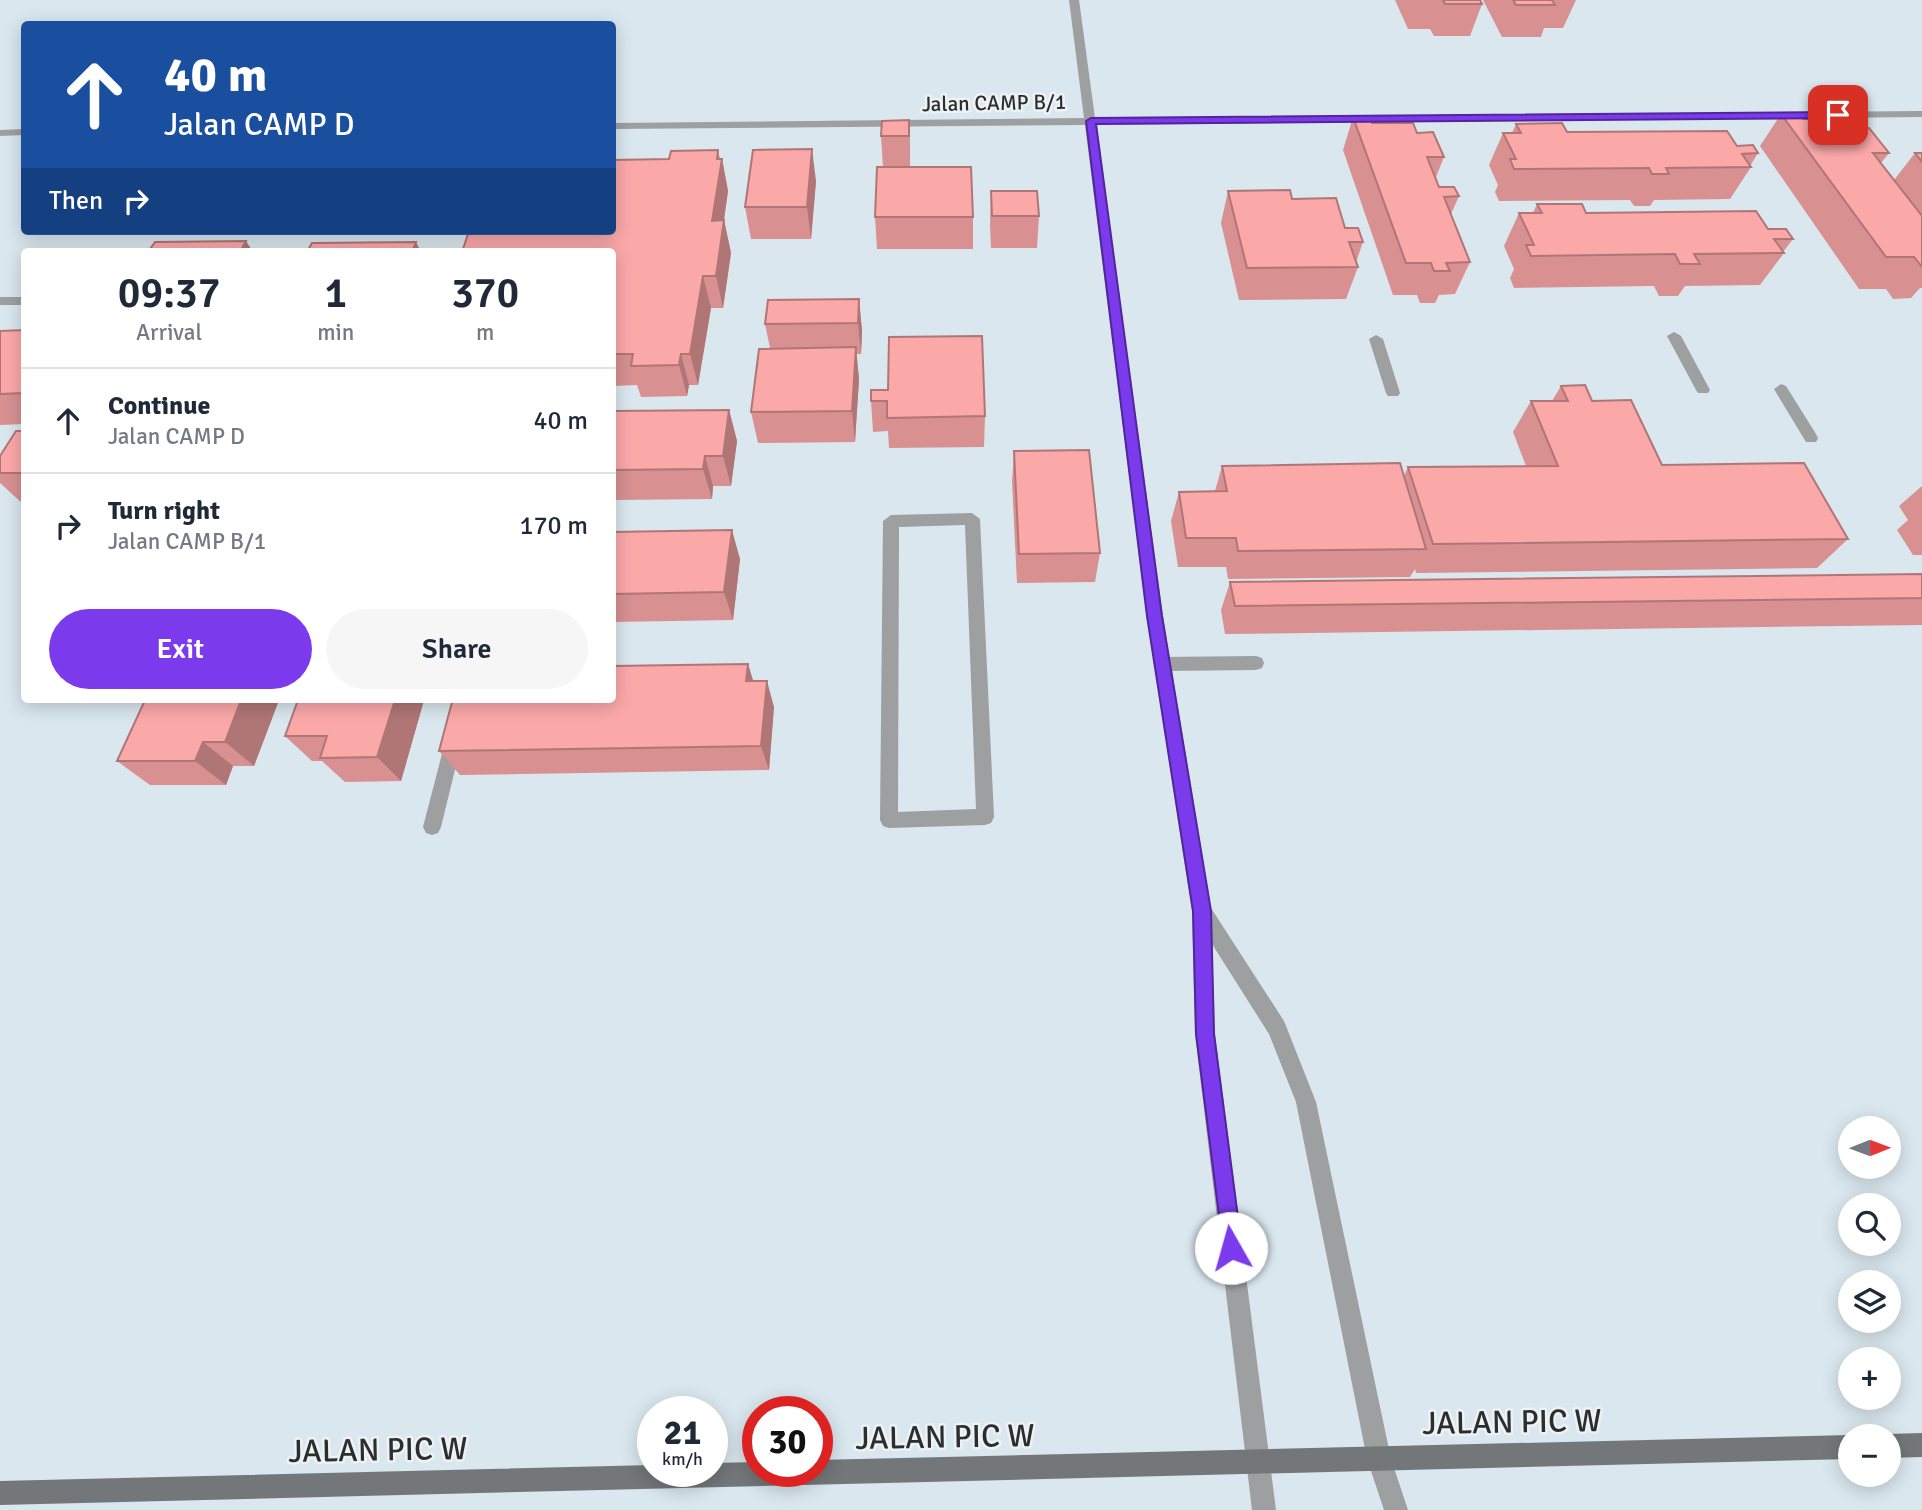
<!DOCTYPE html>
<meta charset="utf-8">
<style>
:root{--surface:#fff;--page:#f6f6f7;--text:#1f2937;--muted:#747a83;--line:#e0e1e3;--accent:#7c3aed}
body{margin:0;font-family:Signika,sans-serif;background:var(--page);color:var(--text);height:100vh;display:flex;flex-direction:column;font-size:26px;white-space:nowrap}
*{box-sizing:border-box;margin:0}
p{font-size:23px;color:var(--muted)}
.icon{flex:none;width:38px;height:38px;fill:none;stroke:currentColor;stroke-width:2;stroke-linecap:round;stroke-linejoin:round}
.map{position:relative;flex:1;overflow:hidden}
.drawer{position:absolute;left:21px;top:248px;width:595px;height:455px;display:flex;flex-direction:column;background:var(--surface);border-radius:7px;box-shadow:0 4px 18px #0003}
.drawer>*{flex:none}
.banner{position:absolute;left:21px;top:21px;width:595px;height:214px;border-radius:7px;box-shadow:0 4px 18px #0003;background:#1a4fa0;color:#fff;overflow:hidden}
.needle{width:46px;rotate:89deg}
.tools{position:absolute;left:1838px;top:1116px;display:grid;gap:14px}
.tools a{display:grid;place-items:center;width:63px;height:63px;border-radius:50%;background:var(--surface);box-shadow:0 4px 18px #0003;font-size:35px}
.speed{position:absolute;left:637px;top:1396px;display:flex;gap:14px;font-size:35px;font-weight:700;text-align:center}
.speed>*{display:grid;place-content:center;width:91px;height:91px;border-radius:50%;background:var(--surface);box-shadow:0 4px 18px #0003;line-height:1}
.speed small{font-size:18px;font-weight:400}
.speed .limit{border:10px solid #d22;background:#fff;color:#111}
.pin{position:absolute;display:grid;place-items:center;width:60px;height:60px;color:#fff;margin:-30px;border-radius:14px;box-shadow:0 4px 10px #0006}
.me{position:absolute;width:77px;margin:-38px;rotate:353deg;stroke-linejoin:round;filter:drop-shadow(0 0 5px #0008)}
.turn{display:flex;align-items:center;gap:24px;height:147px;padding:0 28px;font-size:32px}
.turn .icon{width:91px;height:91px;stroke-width:2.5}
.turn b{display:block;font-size:49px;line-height:60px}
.then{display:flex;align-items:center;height:66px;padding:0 28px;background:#0003;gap:14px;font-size:26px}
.eta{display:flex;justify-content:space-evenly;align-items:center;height:119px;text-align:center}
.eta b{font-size:42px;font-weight:600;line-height:49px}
.button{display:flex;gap:14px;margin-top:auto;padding:14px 28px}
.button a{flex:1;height:80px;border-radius:42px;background:var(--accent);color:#fff;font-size:28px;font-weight:600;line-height:80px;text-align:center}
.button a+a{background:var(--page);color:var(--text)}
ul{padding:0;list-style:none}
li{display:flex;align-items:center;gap:21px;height:105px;padding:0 28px;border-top:2px solid var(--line)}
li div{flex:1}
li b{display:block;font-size:26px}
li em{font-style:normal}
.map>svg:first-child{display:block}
.built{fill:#dae7ee;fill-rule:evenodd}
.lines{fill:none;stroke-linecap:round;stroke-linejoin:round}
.lane{fill:#9d9fa0;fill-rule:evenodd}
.street{fill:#9d9fa0;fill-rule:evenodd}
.secondary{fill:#747779;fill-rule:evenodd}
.wall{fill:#d89091}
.shaded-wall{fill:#b07676}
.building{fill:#fba8a9;stroke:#b07676;stroke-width:2}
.route{fill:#7c3aed;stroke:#51269a;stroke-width:2}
.labels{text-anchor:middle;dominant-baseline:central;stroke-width:5;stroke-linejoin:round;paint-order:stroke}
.far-street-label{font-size:21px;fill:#2b2d2e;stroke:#edf2f5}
.near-street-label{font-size:32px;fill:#2b2d2e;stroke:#edf2f5}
</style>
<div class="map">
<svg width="1922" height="1510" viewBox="0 0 1922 1510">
<rect width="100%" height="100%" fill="#edf2f5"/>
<path class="built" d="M0,0H1922V1510H0ZM24,24H612V231H24ZM24,252H612V700H24ZM1850,1129H1888V1167H1850ZM1850,1206H1888V1244H1850ZM1850,1283H1888V1321H1850ZM1850,1360H1888V1398H1850ZM653,1412H712V1472H653ZM758,1412H817V1472H758ZM1850,1437H1888V1475H1850Z"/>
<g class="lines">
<g class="lane">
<rect x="0" y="297" width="24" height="8"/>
<path d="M1674,332L1681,336L1710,390L1708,393H1698L1696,390L1667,336Z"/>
<path d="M1376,335L1383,339L1400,393L1398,396H1388L1386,393L1369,339Z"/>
<path d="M1781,384L1786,386L1816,434L1818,438L1816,442H1806L1774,389Z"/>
<path d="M972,513L980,519L994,817L991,823L985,825L889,828L883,826L880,820L883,521L891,515ZM965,525L976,809L898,812L899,527Z"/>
<path d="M1256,656L1262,658L1264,663L1262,668L1256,670L1162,671L1156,669L1154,664L1156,659L1162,657Z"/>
<path d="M456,700H472L441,827L438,833L432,835L426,833L423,827Z"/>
</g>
<g class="street">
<path d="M1069,0H1079L1095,118L1922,111V117L1096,125L1163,616L1211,908L1284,1021L1316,1102L1391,1459L1408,1510H1384L1367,1459L1296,1102L1269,1034L1212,944L1215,1034L1276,1510H1252L1195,1034L1192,911L1147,616L1085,125L612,129V123L1084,118Z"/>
<path d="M24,129V135L0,136V130Z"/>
</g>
<g class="secondary">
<path d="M1922,1433V1457L1888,1458V1437H1881L1888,1434Z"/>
<path d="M1850,1435L1854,1437H1850V1459L0,1505V1481L653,1465V1472H712V1463L758,1462V1472H817V1460Z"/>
</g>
</g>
<g class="wall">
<path d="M1395,0H1480L1482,4L1470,36H1434L1430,29H1408Z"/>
<path d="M1483,0H1576L1563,28H1544L1541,37H1502Z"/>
<path d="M1781,114L1803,119L1853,128L1889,153L1881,163L1894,180L1915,153H1922V288H1920L1911,298L1893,299L1886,289H1859L1760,146Z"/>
<path d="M1353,117L1372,123L1417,133L1444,157L1436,177L1439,187L1459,196L1451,214L1470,262L1455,294L1439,295L1435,303H1420L1417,295H1393L1343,150Z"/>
<path d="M909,120L910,167L973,217V249H877L875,217L883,167L881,136Z"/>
<path d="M1516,124L1567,132L1737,146L1758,153L1750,166L1751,167L1730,199L1654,200L1650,206H1634L1630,200L1499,201L1495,192L1498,185L1489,165L1503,133H1512Z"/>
<path d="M720,159H722L728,191L724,220L731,253L723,308H711L698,385H689L687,396L641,397L637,385L612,386V252Z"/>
<path d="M816,181L811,239H751L745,207Z"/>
<path d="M991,191L1039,216L1037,248H991L990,224Z"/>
<path d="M1228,191L1292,199L1345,228L1363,242L1356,262L1358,267L1346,299L1239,300L1221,223Z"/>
<path d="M1537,204L1586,213L1793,239L1783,252L1784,253L1760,285L1685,286L1678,296H1659L1654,286L1514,288L1510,278L1514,269L1504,246L1519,213H1533Z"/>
<path d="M859,299L862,331L861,354H856L859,379L855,442L758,443L751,412L770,348L765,324Z"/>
<path d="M24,330V424L0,425V331Z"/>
<path d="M1561,386L1592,401L1662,465L1848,539L1817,568L1416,573L1415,569L1410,577L1228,579L1226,567H1178L1171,521L1179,492L1215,491L1222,466L1404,476L1408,467L1526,466L1513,432L1531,401H1552Z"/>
<path d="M871,390L985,416L984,447L889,448L888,431L873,432L871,401Z"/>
<path d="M729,410L737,441L731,486H713L712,499L612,500V411Z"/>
<path d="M24,431V503H22L0,483V456Z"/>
<path d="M1014,451L1100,553L1095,582L1017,583L1012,481Z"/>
<path d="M1922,486V555H1913L1897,530L1908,520L1899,506Z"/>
<path d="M612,532L740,559L733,620L612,622Z"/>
<path d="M1922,574V625L1225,634L1221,610L1230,582Z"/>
<path d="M748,664L753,681L774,707L769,770L460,775L439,751L477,702Z"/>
<path d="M279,700L254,766H233L226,785H150L117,761Z"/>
<path d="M424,700L401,781L345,782L322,761H312L285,736Z"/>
</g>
<g class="shaded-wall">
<path d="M909,120L910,152V168L909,136Z"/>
<path d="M812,149L816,181L811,239L807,207Z"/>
<path d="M718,150L721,165L722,159L728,191L719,253L712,221Z"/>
<path d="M724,220L731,253L723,308L716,276Z"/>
<path d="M246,241L253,252H240Z"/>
<path d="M416,242L421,252H412Z"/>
<path d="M703,276L711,308L698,385L690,354Z"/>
<path d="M859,299L862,331L861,354L858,323Z"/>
<path d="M856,347L859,379L855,442L852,411Z"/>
<path d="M681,354L689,385L687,396L679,365Z"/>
<path d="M729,410L737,441L731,486L723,456Z"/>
<path d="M705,456L713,486L712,499L703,469Z"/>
<path d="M732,530L740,559L733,620L724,592Z"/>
<path d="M748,664L756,690L746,681Z"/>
<path d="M767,681L774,707L769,770L761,746Z"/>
<path d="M241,700H279L254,766L225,742Z"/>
<path d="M395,700H424L401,781L377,757Z"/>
<path d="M203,742L233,766L226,785L195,761Z"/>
</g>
<g class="building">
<path d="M1443,0H1480L1482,4H1445Z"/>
<path d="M1513,0H1552L1555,5H1516Z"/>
<path d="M1781,114H1799L1803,119H1846L1853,128H1869L1889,153H1873L1922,216V267L1914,257H1886Z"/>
<path d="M1353,117H1370L1372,123H1413L1417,133L1433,132L1444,157H1427L1439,187H1454L1459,196L1444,197L1470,262L1446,263L1450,271H1434L1431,263H1406Z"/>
<path d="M909,120V136H881L882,121Z"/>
<path d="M1562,123L1567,132L1727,131L1737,146L1753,145L1758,153L1742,154L1751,167L1666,168L1669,174H1652L1649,168L1514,169L1510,159H1516L1503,133H1521L1516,124Z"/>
<path d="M812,149L807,207H745L753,150Z"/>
<path d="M718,150L717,159H722L712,221L724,220L716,276H703L690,354H681L679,365L631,366L633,354H612V252H462L469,231H612V160L669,159L671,151Z"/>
<path d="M1915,153H1922V162Z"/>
<path d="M877,167H971L973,217H875Z"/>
<path d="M1290,190L1292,199L1336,198L1345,228H1358L1363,242H1349L1358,267L1247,268L1228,191Z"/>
<path d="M991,191H1037L1039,216H992Z"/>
<path d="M1537,204H1582L1586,213L1756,211L1768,229H1786L1793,239H1774L1784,253L1694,254L1700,264H1680L1675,254L1531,256L1526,245H1534L1519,213H1542Z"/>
<path d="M246,241L240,252H148L155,242Z"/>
<path d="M416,242L412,252H307L312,243Z"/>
<path d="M859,299L858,323L765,324L768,300Z"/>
<path d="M24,330V393L0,394V331Z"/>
<path d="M982,336L985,416L887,418V401H871V390H888L889,337Z"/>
<path d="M856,347L852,411L751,412L759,349Z"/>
<path d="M1585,385L1592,401L1631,400L1662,465L1804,463L1848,539L1433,544L1408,467L1558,466L1531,401H1568L1561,386Z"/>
<path d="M729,410L723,456H705L703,469L612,470V411Z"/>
<path d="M16,431H24V473H0V456Z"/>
<path d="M1089,450L1100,553L1019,554L1014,451Z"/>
<path d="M1400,463L1426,549L1238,551L1236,538H1186L1179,492L1227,491L1222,466Z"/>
<path d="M732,530L724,592L612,594V532Z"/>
<path d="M1922,574V598L1235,606L1230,582Z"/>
<path d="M748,664L746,681H767L761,746L439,751L452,702H477V700H612V666Z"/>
<path d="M145,700H241L225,742H203L195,761H117Z"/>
<path d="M298,700H395L377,757L320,758L327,736H285Z"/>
</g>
<path class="route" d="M1838,112L1842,113V118L1096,124L1162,616L1211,911L1214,1034L1242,1248L1239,1255L1231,1258L1224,1255L1196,1034L1193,911L1147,616L1086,121L1091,118Z"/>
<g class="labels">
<g class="far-street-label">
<text transform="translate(994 103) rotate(-1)">Jalan CAMP B/1</text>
</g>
<g class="near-street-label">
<text transform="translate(1512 1422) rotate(-1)">JALAN PIC W</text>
<text transform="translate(945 1437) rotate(-1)">JALAN PIC W</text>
<text transform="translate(378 1450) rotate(-1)">JALAN PIC W</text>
</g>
</g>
</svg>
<div class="tools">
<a><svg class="needle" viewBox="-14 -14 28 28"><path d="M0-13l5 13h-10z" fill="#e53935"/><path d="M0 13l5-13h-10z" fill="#747a83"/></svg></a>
<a><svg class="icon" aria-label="search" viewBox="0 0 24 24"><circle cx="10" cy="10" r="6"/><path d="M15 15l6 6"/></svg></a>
<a><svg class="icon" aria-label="layers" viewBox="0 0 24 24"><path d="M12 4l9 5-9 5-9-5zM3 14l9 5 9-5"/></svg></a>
<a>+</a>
<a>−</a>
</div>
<div class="speed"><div>21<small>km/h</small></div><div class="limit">30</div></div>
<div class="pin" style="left:1838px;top:115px;background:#d93025"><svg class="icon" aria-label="arrive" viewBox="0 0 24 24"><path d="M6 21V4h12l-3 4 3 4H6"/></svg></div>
<svg class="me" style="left:1231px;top:1248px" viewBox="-20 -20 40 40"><circle r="19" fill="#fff"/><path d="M0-13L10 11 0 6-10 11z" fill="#7c3aed"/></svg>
<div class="banner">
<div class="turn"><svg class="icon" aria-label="ahead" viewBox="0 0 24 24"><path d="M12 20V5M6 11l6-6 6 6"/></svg><div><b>40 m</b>Jalan CAMP D</div></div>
<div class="then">Then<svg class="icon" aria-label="right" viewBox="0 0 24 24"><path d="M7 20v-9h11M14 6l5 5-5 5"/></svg></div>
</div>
<section class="drawer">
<div class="eta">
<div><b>09:37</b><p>Arrival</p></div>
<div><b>1</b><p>min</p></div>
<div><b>370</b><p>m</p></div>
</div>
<ul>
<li><svg class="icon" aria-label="ahead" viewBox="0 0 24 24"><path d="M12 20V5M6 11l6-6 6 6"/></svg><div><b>Continue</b><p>Jalan CAMP D</p></div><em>40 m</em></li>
<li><svg class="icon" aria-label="right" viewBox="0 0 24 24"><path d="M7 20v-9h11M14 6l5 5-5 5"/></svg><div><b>Turn right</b><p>Jalan CAMP B/1</p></div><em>170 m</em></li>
</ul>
<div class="button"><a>Exit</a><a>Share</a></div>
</section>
</div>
